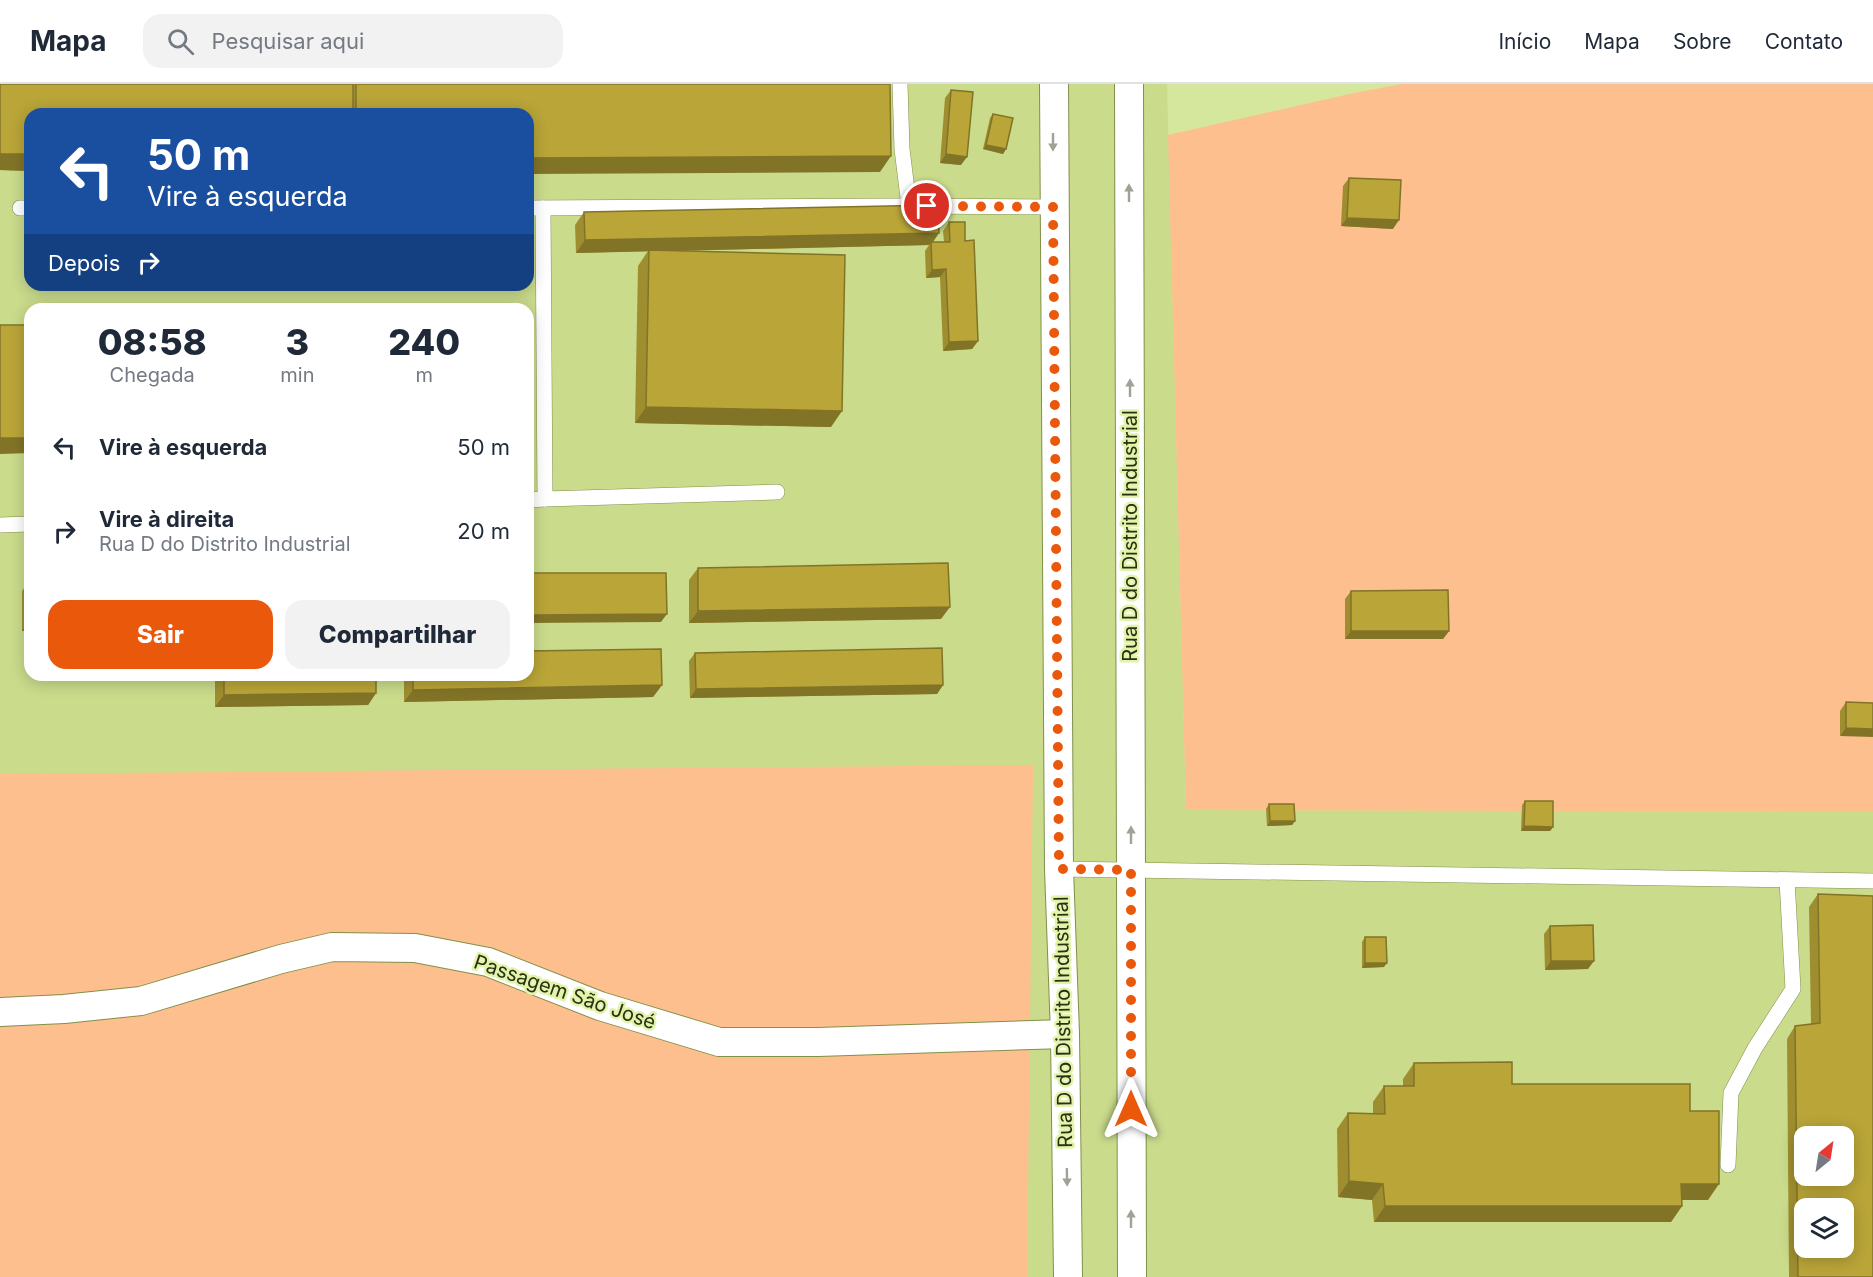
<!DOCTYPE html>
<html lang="pt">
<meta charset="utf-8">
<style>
:root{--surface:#fff;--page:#f2f2f3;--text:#1f2937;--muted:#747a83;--line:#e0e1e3;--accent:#ea580c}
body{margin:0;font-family:Inter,sans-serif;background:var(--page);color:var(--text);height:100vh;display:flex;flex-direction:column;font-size:22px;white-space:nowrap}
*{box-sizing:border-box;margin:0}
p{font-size:20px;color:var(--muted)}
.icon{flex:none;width:33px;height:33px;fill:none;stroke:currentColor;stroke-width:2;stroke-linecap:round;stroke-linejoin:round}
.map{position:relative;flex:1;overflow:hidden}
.drawer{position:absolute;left:24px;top:219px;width:510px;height:378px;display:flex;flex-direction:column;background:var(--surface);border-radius:18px;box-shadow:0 3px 15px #0003}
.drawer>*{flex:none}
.hud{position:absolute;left:24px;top:24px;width:510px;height:183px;border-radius:18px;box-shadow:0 3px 15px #0003;background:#1a4fa0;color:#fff;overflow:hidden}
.needle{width:39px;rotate:30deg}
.buttons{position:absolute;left:1794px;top:1042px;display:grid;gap:12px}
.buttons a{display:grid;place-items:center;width:60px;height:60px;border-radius:12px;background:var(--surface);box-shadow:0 3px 15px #0003;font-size:30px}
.pin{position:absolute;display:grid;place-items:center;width:51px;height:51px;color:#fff;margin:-26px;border:3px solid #fff;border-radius:50%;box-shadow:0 2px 6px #0007}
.me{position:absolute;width:66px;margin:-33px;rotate:0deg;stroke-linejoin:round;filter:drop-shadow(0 0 4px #0008)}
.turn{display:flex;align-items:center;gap:21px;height:126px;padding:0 24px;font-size:27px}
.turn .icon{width:78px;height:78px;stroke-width:2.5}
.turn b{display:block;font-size:42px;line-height:51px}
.then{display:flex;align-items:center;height:57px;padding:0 24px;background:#0003;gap:12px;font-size:22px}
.eta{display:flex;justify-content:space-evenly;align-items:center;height:102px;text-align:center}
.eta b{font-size:36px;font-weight:800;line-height:42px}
.action{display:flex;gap:12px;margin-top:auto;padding:12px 24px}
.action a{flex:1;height:69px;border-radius:18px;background:var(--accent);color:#fff;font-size:24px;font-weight:800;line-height:69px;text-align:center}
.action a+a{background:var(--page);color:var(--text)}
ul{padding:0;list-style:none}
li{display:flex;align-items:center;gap:18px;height:84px;padding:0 24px}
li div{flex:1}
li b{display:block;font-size:22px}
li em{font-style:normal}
header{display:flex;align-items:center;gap:36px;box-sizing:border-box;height:84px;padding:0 30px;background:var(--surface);border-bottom:2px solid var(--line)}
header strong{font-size:28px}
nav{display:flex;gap:33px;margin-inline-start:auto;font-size:21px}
.search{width:420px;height:54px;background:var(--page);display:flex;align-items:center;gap:15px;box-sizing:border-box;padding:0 21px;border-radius:18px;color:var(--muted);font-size:22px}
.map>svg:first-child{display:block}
.built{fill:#cadb8b;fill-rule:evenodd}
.green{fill:#febf8f}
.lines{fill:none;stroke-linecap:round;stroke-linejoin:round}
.lane-casing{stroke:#81904a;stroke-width:16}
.street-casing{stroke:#81904a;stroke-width:30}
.lane{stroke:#fff;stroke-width:15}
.street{stroke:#fff;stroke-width:28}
.wall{fill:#9f8e30}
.shaded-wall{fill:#827427}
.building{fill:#b9a538;stroke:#827427;stroke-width:1.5;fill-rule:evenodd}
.oneway{fill:#9fa295}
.route{stroke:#ea580c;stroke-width:10;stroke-dasharray:0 18}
.labels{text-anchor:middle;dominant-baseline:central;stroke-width:5;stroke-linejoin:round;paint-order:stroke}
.street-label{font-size:20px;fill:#2a3013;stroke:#e2f3aa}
</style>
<header>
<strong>Mapa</strong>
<div class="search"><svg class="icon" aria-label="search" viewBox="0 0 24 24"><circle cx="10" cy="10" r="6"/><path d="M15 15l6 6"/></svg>Pesquisar aqui</div>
<nav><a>Início</a><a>Mapa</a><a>Sobre</a><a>Contato</a></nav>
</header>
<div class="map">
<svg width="1873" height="1193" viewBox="0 0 1873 1193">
<rect width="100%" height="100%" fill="#d5e69d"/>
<path class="built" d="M0,0H1167L1186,726L1873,728V1193H0ZM30,30H528V201H30ZM30,225H528V591H30ZM1804,1053H1844V1092H1804ZM1804,1125H1844V1164H1804Z"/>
<g class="green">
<path d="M1402,0H1873V728L1186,726L1168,51L1354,9Z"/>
<path d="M1033,681L1027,1193H0V690Z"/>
</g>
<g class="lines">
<defs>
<g id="lane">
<path d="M900,0L902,65L909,122L1053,123"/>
<path d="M20,124H30"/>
<path d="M528,124L900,122"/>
<path d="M543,124L545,415L777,408"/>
<path d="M528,416L545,415"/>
<path d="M0,441L30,440"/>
<path d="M1059,785L1873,797"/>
<path d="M1728,1081L1731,1009L1755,964L1793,905L1787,796"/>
</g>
<g id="street">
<path d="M1054,0L1059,785L1065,950L1068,1193"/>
<path d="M1129,0L1132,1193"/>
<path d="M0,928L64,925L141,917L281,875L332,863L415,864L488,878L600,922L719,958H818L1065,950"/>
</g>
</defs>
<use href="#lane" class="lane-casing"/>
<use href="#street" class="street-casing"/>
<use href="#lane" class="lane"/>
<use href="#street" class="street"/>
</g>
<g class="wall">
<path d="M0,0H890L880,88L528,30H30V87L0,86Z"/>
<path d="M951,6L961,81L940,79L945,14Z"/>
<path d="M993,30L1006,65L1003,70L983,65L990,34Z"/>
<path d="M1349,94L1393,145L1341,142L1343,102Z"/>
<path d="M584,128L933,158H944L943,147L949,138L965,157L978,257L972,265L943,267L940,193L926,194L925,167L929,161L671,167L831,343L635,339L638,182L648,167L576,169L575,141Z"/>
<path d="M698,484L941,535L689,539V496Z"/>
<path d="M30,496V547H22V507Z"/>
<path d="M1351,507L1449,547L1443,555H1345V515Z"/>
<path d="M695,569L943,601L937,610L690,614L689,577Z"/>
<path d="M215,591H376V609L368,621L215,623Z"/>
<path d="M404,591H528L662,601L653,613L404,618Z"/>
<path d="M1846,618L1873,619L1840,652V627Z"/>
<path d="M1525,717L1553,743L1550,747H1521L1522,721Z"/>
<path d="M1269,720L1295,737L1292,741L1267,742L1266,725Z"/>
<path d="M1818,810L1873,1193H1789L1787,955L1795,942L1811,940L1809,823Z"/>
<path d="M1550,842L1588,885L1545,886L1544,850Z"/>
<path d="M1365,853L1384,883L1362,884V858Z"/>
<path d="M1414,979L1512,1000L1690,1027L1708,1116H1682V1122L1671,1138H1374L1372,1116L1338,1113L1337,1045L1348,1029L1373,1030V1018L1384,1002H1403V995Z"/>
</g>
<g class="shaded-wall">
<path d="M986,61L1006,65L1003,70L983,65Z"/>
<path d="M0,70H30V87L0,86Z"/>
<path d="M946,70L967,73L961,81L940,79Z"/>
<path d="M891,72L880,88L528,90V74Z"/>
<path d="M1347,134L1399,136L1393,145L1341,142Z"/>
<path d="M939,149L931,161V158L929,161L576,169L585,156Z"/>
<path d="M946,185L940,193L926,194L932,186Z"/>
<path d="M978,257L972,265L943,267L949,258Z"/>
<path d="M646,323L842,327L831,343L635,339Z"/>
<path d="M0,354H30V369L0,370Z"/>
<path d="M950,523L941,535L689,539L698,527Z"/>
<path d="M667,530L661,538L528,539V531Z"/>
<path d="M30,536V547H22Z"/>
<path d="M1351,547H1449L1443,555H1345Z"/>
<path d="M662,601L653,613L404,618L413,606Z"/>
<path d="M943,601L937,610L690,614L696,605Z"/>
<path d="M376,609L368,621L215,623L224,611Z"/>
<path d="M1846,644L1873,645V653L1840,652Z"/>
<path d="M1270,737H1295L1292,741L1267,742Z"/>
<path d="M1524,742L1553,743L1550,747H1521Z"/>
<path d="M1551,877H1594L1588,885L1545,886Z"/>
<path d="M1365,879H1387L1384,883L1362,884Z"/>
<path d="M1349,1097L1383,1100L1372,1116L1338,1113Z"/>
<path d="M1681,1100H1719L1708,1116H1670Z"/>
<path d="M1385,1122H1682L1671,1138H1374Z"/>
</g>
<g class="building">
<path d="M0,0H353V30H30V70H0Z"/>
<path d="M356,0H890L891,72L528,74V30H356Z"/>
<path d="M951,6L973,8L967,73L946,70Z"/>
<path d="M993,30L1013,34L1006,65L986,61Z"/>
<path d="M1349,94L1401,96L1399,136L1347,134Z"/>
<path d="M938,121L939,149L585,156L584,128Z"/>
<path d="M949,138H965V157L974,156L978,257L949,258L946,185L932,186L931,158H950Z"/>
<path d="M649,166L845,171L842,327L646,323Z"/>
<rect x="0" y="241" width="30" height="113"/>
<path d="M948,479L950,523L698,527V484Z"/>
<path d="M528,489H666L667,530L528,531Z"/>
<path d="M1448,506L1449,547H1351V507Z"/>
<path d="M942,564L943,601L696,605L695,569Z"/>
<path d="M661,565L662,601L413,606V591H528V567Z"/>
<path d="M224,591H376V609L224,611Z"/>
<path d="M1846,618L1873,619V645L1846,644Z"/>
<path d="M1525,717H1553V743L1524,742Z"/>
<path d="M1269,720H1294L1295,737H1270Z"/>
<path d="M1818,810L1873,812V1193H1798L1795,942L1820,939ZM1804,1053H1844V1092H1804ZM1804,1125H1844V1164H1804Z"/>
<path d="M1593,841L1594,877H1551L1550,842Z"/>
<path d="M1365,853H1386L1387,879H1365Z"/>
<path d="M1512,978V1000H1690V1027H1719V1100H1681L1682,1122H1385L1383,1100L1349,1097L1348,1029L1385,1030L1384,1002H1414V979Z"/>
</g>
<defs><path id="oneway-solid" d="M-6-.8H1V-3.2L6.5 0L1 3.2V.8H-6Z" transform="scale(1.5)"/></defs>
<g class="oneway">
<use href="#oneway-solid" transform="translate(1053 58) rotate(90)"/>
<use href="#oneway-solid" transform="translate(1129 109) rotate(-90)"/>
<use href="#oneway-solid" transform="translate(1130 304) rotate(-90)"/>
<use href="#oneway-solid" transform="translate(1131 751) rotate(-90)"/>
<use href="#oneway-solid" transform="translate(1067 1093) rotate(89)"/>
<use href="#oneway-solid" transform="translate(1131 1135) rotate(-90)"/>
</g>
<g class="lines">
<path class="route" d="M927,122L1053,123L1059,785L1131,786V1025"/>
</g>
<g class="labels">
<g class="street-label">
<text transform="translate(1130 452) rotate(-90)">Rua D do Distrito Industrial</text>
<text transform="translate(565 908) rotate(19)">Passagem São José</text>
<text transform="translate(1063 938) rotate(-91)">Rua D do Distrito Industrial</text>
</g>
</g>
</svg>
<div class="buttons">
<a><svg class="needle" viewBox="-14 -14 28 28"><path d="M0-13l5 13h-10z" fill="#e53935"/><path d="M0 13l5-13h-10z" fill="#747a83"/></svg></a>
<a><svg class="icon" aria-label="layers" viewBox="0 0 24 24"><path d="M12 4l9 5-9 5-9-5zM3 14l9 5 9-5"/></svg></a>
</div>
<div class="pin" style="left:927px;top:122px;background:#d93025"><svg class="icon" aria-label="arrive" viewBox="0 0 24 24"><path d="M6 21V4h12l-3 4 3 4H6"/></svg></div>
<svg class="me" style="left:1131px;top:1025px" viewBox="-20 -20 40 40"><path d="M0-17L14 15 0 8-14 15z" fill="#ea580c" stroke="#fff" stroke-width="4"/></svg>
<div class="hud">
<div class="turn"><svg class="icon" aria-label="left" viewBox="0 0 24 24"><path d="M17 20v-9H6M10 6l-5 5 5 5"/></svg><div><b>50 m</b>Vire à esquerda</div></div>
<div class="then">Depois<svg class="icon" aria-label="right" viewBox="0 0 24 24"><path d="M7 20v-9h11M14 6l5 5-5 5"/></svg></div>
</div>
<section class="drawer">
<div class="eta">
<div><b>08:58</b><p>Chegada</p></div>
<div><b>3</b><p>min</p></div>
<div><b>240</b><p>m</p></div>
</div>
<ul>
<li><svg class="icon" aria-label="left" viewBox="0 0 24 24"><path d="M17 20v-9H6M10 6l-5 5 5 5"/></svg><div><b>Vire à esquerda</b></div><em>50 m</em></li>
<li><svg class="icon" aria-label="right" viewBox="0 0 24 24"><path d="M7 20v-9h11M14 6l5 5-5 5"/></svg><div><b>Vire à direita</b><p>Rua D do Distrito Industrial</p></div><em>20 m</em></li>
</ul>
<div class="action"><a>Sair</a><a>Compartilhar</a></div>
</section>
</div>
